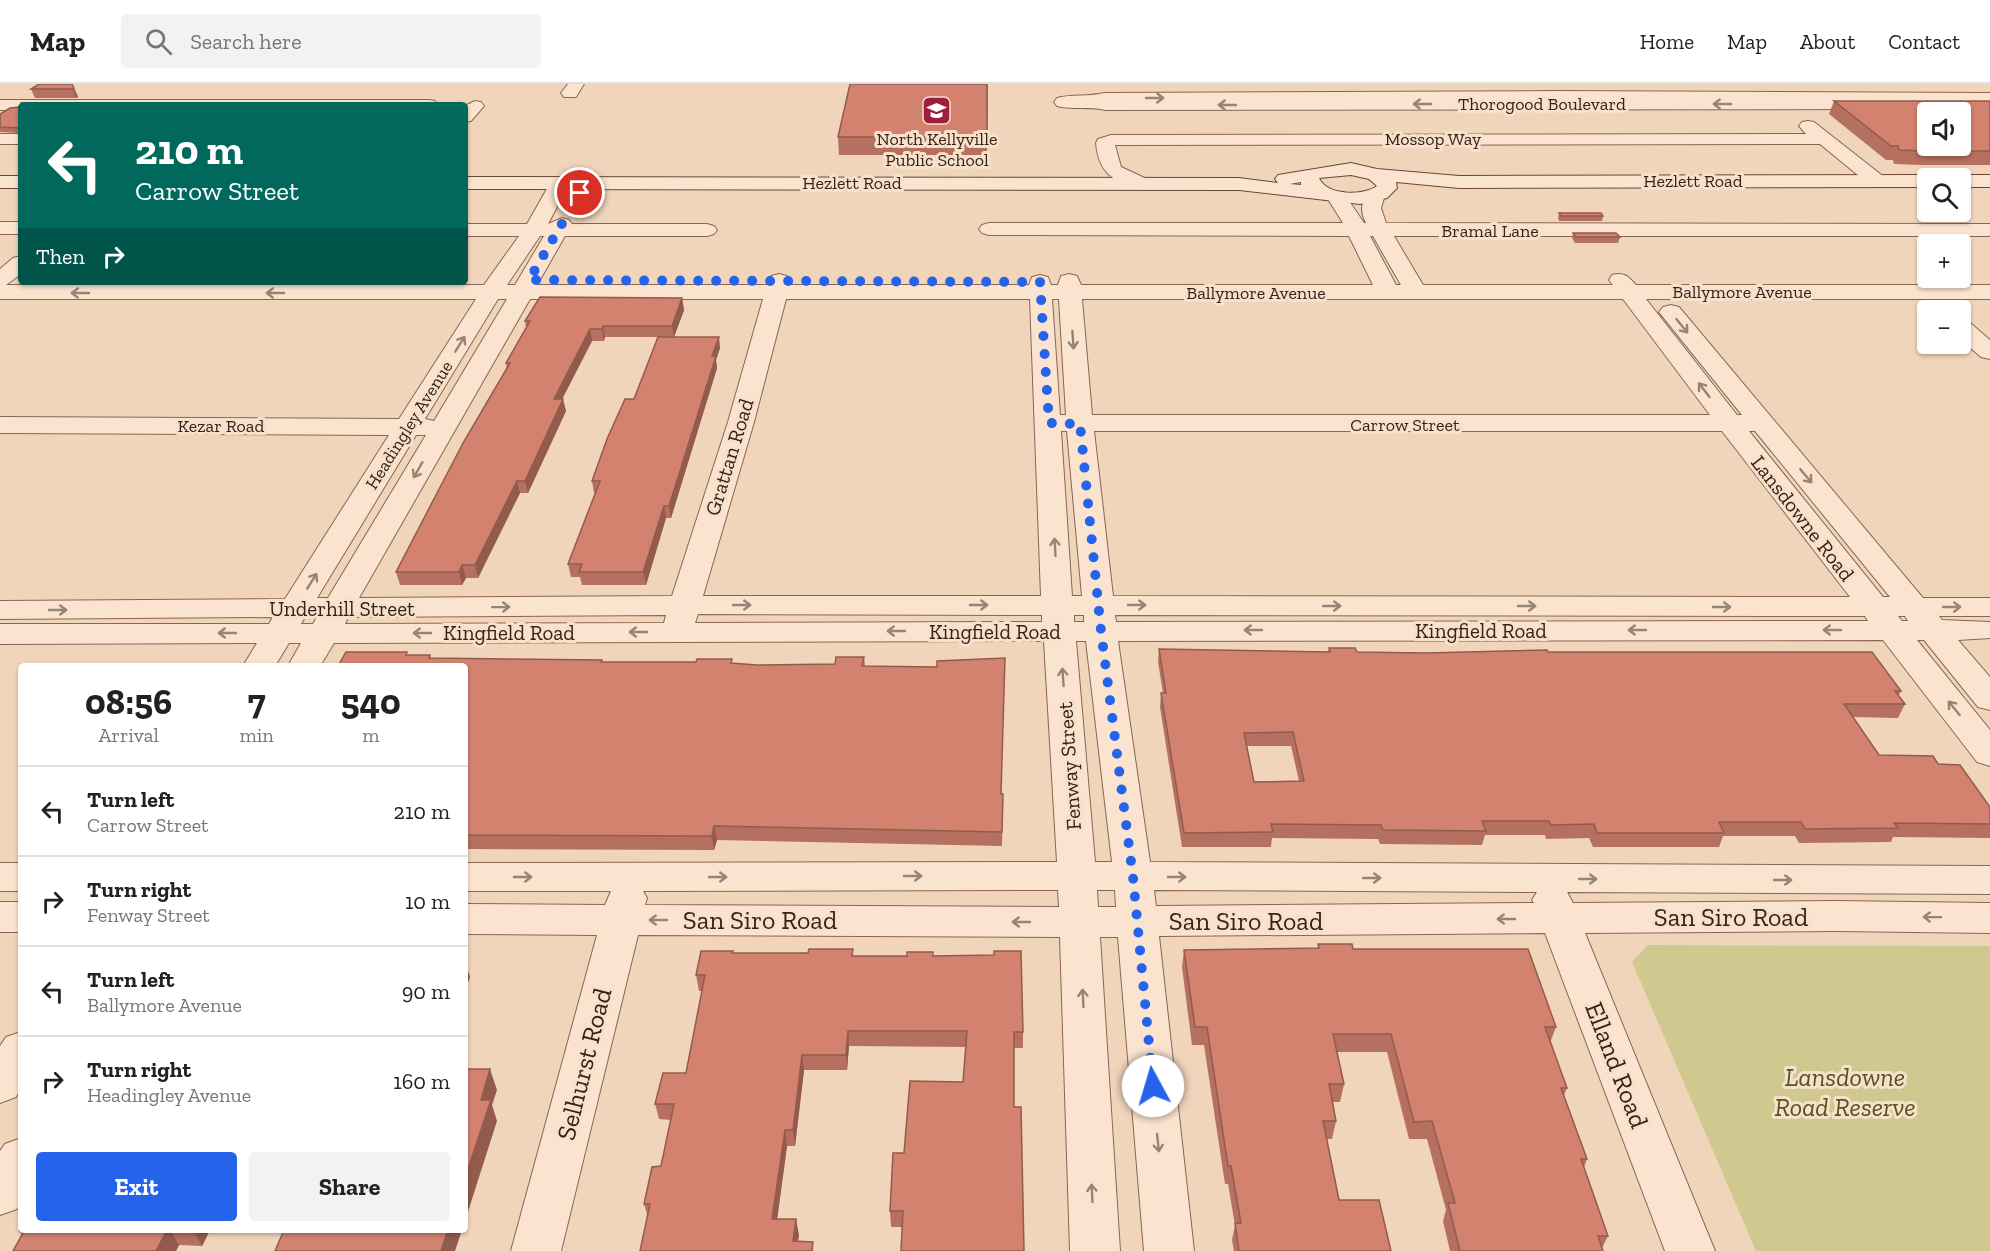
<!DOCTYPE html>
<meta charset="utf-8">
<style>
:root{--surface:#fff;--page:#f2f2f2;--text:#222;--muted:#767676;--line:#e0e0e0;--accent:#2563eb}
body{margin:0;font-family:"Zilla Slab",serif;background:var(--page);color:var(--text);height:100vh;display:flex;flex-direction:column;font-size:22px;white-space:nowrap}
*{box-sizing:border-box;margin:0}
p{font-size:20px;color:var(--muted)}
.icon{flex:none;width:33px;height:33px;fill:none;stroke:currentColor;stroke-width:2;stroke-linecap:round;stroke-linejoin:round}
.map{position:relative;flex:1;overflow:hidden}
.sheet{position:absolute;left:18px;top:579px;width:450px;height:570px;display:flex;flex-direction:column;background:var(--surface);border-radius:6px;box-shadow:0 2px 4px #0004}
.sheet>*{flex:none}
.top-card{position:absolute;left:18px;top:18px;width:450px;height:183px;border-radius:6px;box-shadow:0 2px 4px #0004;background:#00695c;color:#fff;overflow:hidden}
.buttons{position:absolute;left:1917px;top:18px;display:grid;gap:12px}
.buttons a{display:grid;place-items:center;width:54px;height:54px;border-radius:6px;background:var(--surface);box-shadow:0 2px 4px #0004;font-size:30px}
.pin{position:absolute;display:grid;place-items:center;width:51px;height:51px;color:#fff;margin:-26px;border:3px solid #fff;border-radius:50%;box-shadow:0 2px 6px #0007}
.me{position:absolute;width:66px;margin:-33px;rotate:354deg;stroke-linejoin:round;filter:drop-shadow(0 0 4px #0008)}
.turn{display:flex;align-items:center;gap:21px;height:126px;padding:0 18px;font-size:27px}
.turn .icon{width:78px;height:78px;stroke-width:2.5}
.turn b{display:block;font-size:42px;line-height:51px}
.then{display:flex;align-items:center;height:57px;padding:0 18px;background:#0003;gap:12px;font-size:22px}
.eta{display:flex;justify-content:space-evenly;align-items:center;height:102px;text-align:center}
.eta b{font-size:36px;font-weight:700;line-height:42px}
.action{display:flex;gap:12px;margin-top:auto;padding:12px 18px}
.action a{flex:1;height:69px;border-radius:6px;background:var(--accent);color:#fff;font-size:24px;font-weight:700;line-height:69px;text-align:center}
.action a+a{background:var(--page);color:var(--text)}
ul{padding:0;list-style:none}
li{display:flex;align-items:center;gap:18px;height:90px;padding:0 18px;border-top:2px solid var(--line)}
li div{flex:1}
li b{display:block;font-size:22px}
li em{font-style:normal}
header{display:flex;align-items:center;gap:36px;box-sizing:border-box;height:84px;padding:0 30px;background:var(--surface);border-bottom:2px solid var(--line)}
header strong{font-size:28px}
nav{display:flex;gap:33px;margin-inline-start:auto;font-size:21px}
.search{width:420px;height:54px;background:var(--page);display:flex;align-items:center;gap:15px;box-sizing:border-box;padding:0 21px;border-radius:6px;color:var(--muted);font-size:22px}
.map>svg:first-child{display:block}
.green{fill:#cfc98f}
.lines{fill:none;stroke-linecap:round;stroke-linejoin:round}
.street-casing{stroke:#896554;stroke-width:2}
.secondary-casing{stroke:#6b4637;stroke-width:2}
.street{fill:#fbe4cf;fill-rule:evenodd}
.secondary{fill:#fbe4cf;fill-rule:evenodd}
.wall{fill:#b5705f;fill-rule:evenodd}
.shaded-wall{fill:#935b4d}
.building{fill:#d2826e;stroke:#935b4d;stroke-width:1.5;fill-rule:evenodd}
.oneway{stroke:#998374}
.route{stroke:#2563eb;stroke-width:10;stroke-dasharray:0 18}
.labels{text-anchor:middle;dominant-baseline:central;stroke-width:6;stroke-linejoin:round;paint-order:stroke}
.far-street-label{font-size:18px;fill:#37221a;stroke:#f8e1cb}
.far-poi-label{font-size:18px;fill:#37221a;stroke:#f8e1cb}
.street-label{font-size:21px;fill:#37221a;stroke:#f8e1cb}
.near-street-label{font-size:26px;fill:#37221a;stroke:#f8e1cb}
.near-park-label{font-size:26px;font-style:italic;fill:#53551f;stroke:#f8e1cb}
</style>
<header>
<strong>Map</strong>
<div class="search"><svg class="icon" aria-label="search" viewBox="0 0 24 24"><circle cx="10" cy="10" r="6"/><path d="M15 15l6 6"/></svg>Search here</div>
<nav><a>Home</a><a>Map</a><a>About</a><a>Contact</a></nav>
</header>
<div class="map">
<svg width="1990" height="1167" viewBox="0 0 1990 1167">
<rect width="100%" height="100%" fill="#f1d5bb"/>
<path class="green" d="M1648,861L1990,862V1167H1756L1632,878Z"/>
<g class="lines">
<defs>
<g id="street">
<path d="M568,0H584L576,13H564L561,9Z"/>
<path d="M1556,7L1990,9V19H1887L1885,24L1879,25L1105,26C1089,22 1073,26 1057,22L1054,18L1057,14C1072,10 1088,13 1104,9Z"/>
<path d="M0,16H429L435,17L438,21H21V26H0Z"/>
<path d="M475,17L481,18L484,22L471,37L465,38V22Z"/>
<path d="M1808,37L1814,38L1884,93L1887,97L1884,101H1870L1820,60L1115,61L1121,83L1149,96L1152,100L1149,104C1140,106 1134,104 1125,100C1105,92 1098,80 1096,59L1098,55L1111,51L1806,50L1799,42L1802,38Z"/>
<rect x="0" y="50" width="21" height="10"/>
<path d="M559,94L566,96L569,100L548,140L562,134L569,136L572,140H707L714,142L717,146L714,150L707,152H565L537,201H767L771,192L779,190L787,192L790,197L789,201H1029L1032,193L1040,191L1048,193L1051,201H1058L1061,192L1069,190L1077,192L1081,201H1373L1349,152L989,151L982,149L979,145L982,141L989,139H1343L1326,112L1329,108H1343L1364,139H1366C1360,128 1361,117 1368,107H1382L1385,111L1381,124L1386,139L1990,140V152H1394L1423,201H1613L1609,196L1612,191C1624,188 1628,192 1636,201H1990V215H1646L1737,331H1742L1659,228L1663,223L1671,221L1679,223L1923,514H1990V532H1939L1942,536L1990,538V554L1958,556L1990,593V626L1978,623L1924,556H1917L1990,646V682L1977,678L1883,556L1118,557L1150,778L1990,782V810L1567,808L1573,819L1837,817L1990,819V849L1837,847L1585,849L1715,1167H1665L1545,849L1159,852L1194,1167H1144L1118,853H1100L1120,1167H1070L1060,853L638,851L561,1167H511L597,851L465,850V820L605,821L611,807H465V779L1057,778L1044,557L334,559L320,582H288L301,559H289L275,582H243L257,559L0,560V540H269L273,533L0,535V517L285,515L389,351L0,349V333L399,335L476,215H0V185L13,174L21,172V190L6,201H484L519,152H465V140H527L552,96ZM540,152H544L515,201H507ZM1370,152H1373L1401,201H1396ZM498,215H507L434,337L425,335ZM530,215H763L728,338L672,512L359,514ZM786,215H1030L1041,512H703L754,338ZM1052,215H1059L1066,331H1060ZM1082,215H1623L1710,331H1092ZM1061,347H1067L1082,512H1072ZM1094,347H1722L1850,513L1113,512ZM1749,347H1755L1890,513H1883ZM416,351H426L328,514H317ZM698,530L1042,531V538L695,539ZM666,531L664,539L345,540L348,533ZM1074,531H1084V538H1074ZM1115,531L1865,532L1868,537L1116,538ZM1898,532H1905L1908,537H1902ZM305,533H317L313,540H301ZM1076,557H1086L1112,778H1095ZM1058,806L1059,823L645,821L647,814L643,807ZM1097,806H1115L1116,823H1098ZM1154,806L1537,808L1532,816L1534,819L1156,822Z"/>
<rect x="0" y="138" width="21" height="12"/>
<path d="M1960,235L1968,237L1990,256V275L1981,273L1960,255Z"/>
<rect x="0" y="779" width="21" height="28"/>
<rect x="0" y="818" width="21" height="30"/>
<path d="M21,948V1004L16,1013L0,1019V962L6,953Z"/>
<path d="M21,1054V1118L17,1125L0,1131V1067L5,1060Z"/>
</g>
<g id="secondary">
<path d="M1351,79L1377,85L1459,92L1928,91L1936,94H1928V103L1459,104L1396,98L1397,104L1387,114L1360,120L1239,106L465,105V93L1239,94L1278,99L1275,95L1278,91ZM1351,91L1369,95L1377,102C1363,112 1327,112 1319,94ZM1301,98V101L1290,100Z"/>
<path d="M1960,91H1990V103H1960V94H1952Z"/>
<rect x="0" y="92" width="21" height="12"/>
</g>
</defs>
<use href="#street" class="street-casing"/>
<use href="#secondary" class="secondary-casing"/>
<use href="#street" class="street"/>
<use href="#secondary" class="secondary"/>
</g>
<g class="wall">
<path d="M72,0L78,13L76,14H35L31,5Z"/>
<path d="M988,0L987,71H839L838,53Z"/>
<path d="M1834,17H1990V81H1920L1894,80L1893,76H1886L1829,30Z"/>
<path d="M21,22V49L0,48V30L21,23Z"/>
<path d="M1559,129L1603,132L1602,137H1559L1558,134Z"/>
<path d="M1573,149L1620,153L1618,159H1575L1572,154Z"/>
<path d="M682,214L684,226L674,253L720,264L716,276L717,284L671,434H666L646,501H582L580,493H571L568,480L596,409H594L592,397L634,315L658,253H605L604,257H592L562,315L566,327L528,409H520L478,494H466L462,501H400L396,488L507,285L506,279L526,243L525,237Z"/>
<path d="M1329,564L1357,568L1425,569L1548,568L1901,607L1898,612L1905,620L1898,634L1853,633L1879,671L1938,680L1990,723V754L1893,753L1891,758L1799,759L1795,752H1723L1719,763H1593L1589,754L1546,755L1545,751H1485L1482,761L1380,760L1378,755L1272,754L1271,763H1182L1160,623L1161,609H1163L1158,578L1159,565L1328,568ZM1247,662H1291L1299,697L1254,698Z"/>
<path d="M408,571H430L431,574L603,578L733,579L757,581L835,580L864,573L865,582L1001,710H1003L1002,762L717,756L714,766L465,765V582Z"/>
<path d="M1318,860L1353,865L1556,943L1550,959L1567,1004L1564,1011L1587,1075L1584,1083L1608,1152L1602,1164L1603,1167H1450L1443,1137L1446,1126L1427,1055H1409L1387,968H1337L1344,1000L1340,1018H1333L1336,1037L1332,1055H1327L1339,1116L1391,1167H1234L1232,1156L1235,1141L1228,1100H1225L1204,961H1192L1182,883L1184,866L1318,864Z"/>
<path d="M853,865V872H934L1023,948V964H1014L902,1143H891L890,1127L904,1069L963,998L966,963L849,962L847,986H804L795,1062H787L777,1135L799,1151L798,1157L814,1167L648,1133L644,1120L661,1082L671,1036L659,1035L655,1020L686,989L702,907H699L696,891L733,867V869H808Z"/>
<path d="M21,1146H210L202,1162L179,1161L176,1167H13L22,1151L20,1147Z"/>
</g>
<g class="shaded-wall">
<path d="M74,4L78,13L76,14L73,5Z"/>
<path d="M682,214L684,226L674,253L672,242Z"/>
<path d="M603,242L605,253L604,257L602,245Z"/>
<path d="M590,245L592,257L556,327L554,315Z"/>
<path d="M719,253L720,264L716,276L717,284L671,434L669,422L712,272Z"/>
<path d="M563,315L566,327L528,409L525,397Z"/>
<path d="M517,397L520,409L478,494L475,481Z"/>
<path d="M664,422L666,434L646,501L643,488Z"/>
<path d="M462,481L466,494L462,501L459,488Z"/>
<path d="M714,742L717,756L714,766L712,752Z"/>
<path d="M465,877L470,893L465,908Z"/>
<path d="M848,947L849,962L847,986L846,971Z"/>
<path d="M802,971L804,986L795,1062L793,1046Z"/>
<path d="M490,985L497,1006L492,1021L497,1037L465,1137V1094L481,1016Z"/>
<path d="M785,1046L787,1062L775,1151L772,1135Z"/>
<path d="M796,1135L799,1151L796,1167L793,1157Z"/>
<path d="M167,1146H170L179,1161L176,1167H156Z"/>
<path d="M193,1146H210L202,1162Z"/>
<path d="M448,1146H462L455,1167H441Z"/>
</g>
<g class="building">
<path d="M39,0H72L74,4L73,5H31Z"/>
<path d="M850,0H987V53H838Z"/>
<path d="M1834,17H1990V67H1925L1899,66L1898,62H1891ZM1928,28H1960V62H1928Z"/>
<path d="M21,19H60L57,21H21Z"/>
<path d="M21,22V44L0,43V30L10,24L21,23Z"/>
<path d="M1559,129H1601L1603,132H1561Z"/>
<path d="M1573,149H1616L1620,153H1576Z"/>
<path d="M540,213L682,214L672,242H603L602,245H590L554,315H563L525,397H517L475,481H462L459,488H396L463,359L510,279H506L530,237H525Z"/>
<path d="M658,253H719L712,272H716L669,422H664L643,488H579L582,480H568L600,397H592L607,355L625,315H634Z"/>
<path d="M1329,564H1355L1357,568L1425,569L1547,566L1548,568H1872L1901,607H1895L1905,620H1844L1879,671L1933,672L1938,680L1960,681L1990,723V740L1894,739L1898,744L1805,745L1801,738H1719L1724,749H1597L1594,740L1551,741L1549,737H1482L1486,747L1383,746L1381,741L1271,740L1273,748L1184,749L1161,609H1166L1159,565L1330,568ZM1293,648L1304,697L1254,698L1244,649Z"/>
<path d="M346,568H407L406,571H430L429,574L602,576L601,578H696L697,575H732L731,579L757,581L835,580L836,573H864L862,582L937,583V577L1005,574L1001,710H1003L1002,748L714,742L712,752L465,751V582H338Z"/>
<path d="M1318,860H1352L1353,865H1528L1556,943H1545L1567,1004H1561L1587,1075H1581L1608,1152H1598L1603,1167H1460L1448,1119H1455L1432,1037L1414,1038L1391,950H1333L1344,1000H1329L1336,1037H1323L1339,1116H1379L1391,1167H1239L1235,1139H1241L1231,1082H1228L1207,943H1195L1184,866L1319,864Z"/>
<path d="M809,865H853L852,872H907V868H933V872L994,871V867H1021L1023,948H1014V1023H1021L1024,1167H901L903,1127H890L893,1069H904L910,997L963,998L967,947H848L846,971H802L793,1046H785L772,1135H796L793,1157L813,1158L812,1167H640L650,1120H644L652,1083L661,1082L674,1020H655L663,989H686L705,891H696L701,867H733L732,869H808Z"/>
<path d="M465,985H490L481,1016H491L465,1094Z"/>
<path d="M21,1145V1146H167L156,1167H13L24,1147H20Z"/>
<path d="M284,1146H448L441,1167H275Z"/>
</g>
<defs><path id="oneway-shaft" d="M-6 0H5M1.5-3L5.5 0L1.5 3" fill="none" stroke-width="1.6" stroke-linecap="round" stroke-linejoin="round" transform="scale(1.5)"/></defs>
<g class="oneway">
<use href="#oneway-shaft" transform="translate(1155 14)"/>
<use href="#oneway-shaft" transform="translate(1422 20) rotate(-180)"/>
<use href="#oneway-shaft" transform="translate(1722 20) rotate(-180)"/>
<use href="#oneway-shaft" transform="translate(1227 21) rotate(180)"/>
<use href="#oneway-shaft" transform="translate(80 209) rotate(180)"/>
<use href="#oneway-shaft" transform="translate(275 209) rotate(180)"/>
<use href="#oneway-shaft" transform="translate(1682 242) rotate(51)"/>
<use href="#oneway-shaft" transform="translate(1073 256) rotate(86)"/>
<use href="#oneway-shaft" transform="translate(460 260) rotate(-58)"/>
<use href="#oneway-shaft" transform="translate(1704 306) rotate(-128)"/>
<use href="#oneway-shaft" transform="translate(418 386) rotate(120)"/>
<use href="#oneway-shaft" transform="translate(1806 392) rotate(50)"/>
<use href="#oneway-shaft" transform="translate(1055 463) rotate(-93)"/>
<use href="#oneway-shaft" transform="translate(312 497) rotate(-58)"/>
<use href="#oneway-shaft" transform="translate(742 521)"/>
<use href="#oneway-shaft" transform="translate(979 521)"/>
<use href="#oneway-shaft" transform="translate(1137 521)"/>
<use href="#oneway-shaft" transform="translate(1332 522)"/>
<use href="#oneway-shaft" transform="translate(1527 522)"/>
<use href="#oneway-shaft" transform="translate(501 523) rotate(-1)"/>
<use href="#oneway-shaft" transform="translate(1722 523)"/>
<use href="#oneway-shaft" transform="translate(1952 523)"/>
<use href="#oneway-shaft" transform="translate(58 526)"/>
<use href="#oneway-shaft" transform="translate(1253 546) rotate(180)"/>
<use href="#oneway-shaft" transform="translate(1637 546) rotate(180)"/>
<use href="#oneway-shaft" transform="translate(1832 546) rotate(180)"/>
<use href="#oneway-shaft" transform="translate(896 547) rotate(180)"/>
<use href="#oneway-shaft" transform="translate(638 548) rotate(180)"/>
<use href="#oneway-shaft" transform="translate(227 549) rotate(180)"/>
<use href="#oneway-shaft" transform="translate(422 549) rotate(180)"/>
<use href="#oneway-shaft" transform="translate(1063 593) rotate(-94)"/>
<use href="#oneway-shaft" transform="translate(1954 624) rotate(-129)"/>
<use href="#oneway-shaft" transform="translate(913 792)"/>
<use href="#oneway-shaft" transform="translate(523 793)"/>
<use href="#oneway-shaft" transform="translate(718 793)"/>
<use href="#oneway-shaft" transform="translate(1177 793)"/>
<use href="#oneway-shaft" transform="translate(1372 794)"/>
<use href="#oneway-shaft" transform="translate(1588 795)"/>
<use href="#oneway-shaft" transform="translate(1783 796)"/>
<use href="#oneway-shaft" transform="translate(1932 833) rotate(-179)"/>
<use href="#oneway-shaft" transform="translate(1506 835) rotate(180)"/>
<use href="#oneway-shaft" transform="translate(658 836) rotate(-180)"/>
<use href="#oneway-shaft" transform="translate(1021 838) rotate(-180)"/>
<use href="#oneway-shaft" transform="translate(1083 914) rotate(-93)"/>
<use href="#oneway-shaft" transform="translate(1158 1059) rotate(84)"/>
<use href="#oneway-shaft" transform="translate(1092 1109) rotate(-93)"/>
</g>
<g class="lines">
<path class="route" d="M580,109L529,196L1040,198L1049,339L1080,340L1101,547L1133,793L1153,1002"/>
</g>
<defs>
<symbol id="school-square" viewBox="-11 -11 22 22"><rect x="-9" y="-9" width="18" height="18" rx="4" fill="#9d1f3b" stroke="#f8e1cb"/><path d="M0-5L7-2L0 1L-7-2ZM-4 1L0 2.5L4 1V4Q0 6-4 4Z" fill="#fff"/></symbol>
</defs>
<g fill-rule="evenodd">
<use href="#school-square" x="920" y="10" width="33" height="33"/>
</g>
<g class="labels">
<g class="far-street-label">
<text x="1542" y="20">Thorogood Boulevard</text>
<text x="1433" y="55">Mossop Way</text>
<text x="1693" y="97">Hezlett Road</text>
<text x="852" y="99">Hezlett Road</text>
<text x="1490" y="147">Bramal Lane</text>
<text x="1742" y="208">Ballymore Avenue</text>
<text x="1256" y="209">Ballymore Avenue</text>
<text transform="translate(409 341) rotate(-58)">Headingley Avenue</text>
<text x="1405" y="341">Carrow Street</text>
<text x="221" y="342">Kezar Road</text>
</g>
<g class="far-poi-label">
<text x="937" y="55">North Kellyville<tspan x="937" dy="21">Public School</tspan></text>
</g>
<g class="street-label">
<text transform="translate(729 373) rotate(-73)">Grattan Road</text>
<text transform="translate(1803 434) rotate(52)">Lansdowne Road</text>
<text x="342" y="524">Underhill Street</text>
<text x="1481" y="546">Kingfield Road</text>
<text x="995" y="547">Kingfield Road</text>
<text x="509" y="548">Kingfield Road</text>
<text transform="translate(1069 682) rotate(-94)">Fenway Street</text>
</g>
<g class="near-street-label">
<text x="1731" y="833">San Siro Road</text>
<text x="760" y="836">San Siro Road</text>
<text x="1246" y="837">San Siro Road</text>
<text transform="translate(584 980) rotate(-76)">Selhurst Road</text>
<text transform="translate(1617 981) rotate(69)">Elland Road</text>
</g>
<g class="near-park-label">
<text x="1845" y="993">Lansdowne<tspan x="1845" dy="30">Road Reserve</tspan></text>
</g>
</g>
</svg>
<div class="buttons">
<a><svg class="icon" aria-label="sound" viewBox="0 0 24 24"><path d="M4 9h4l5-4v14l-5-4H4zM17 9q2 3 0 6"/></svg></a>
<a><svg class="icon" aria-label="search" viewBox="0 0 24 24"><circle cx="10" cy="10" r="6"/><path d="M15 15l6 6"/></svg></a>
<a>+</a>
<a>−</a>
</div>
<div class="pin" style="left:580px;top:109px;background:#d93025"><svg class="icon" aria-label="arrive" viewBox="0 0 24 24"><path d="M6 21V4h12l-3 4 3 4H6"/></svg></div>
<svg class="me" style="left:1153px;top:1002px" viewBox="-20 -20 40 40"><circle r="19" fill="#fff"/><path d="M0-13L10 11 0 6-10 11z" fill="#2563eb"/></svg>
<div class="top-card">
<div class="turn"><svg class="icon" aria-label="left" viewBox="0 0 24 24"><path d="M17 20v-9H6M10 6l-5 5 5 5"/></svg><div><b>210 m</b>Carrow Street</div></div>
<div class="then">Then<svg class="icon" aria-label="right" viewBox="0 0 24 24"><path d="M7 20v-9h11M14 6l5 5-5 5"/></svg></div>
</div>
<section class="sheet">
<div class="eta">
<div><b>08:56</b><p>Arrival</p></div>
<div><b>7</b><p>min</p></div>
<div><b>540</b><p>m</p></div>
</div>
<ul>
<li><svg class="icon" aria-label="left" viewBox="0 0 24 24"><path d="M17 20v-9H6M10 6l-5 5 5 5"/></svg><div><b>Turn left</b><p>Carrow Street</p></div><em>210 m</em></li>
<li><svg class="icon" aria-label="right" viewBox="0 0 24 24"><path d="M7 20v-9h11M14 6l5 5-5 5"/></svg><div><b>Turn right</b><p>Fenway Street</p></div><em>10 m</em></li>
<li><svg class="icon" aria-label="left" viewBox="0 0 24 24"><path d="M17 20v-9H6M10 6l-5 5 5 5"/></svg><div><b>Turn left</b><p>Ballymore Avenue</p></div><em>90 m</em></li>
<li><svg class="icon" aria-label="right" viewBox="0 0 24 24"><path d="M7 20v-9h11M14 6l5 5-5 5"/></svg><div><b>Turn right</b><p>Headingley Avenue</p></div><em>160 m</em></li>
</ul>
<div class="action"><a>Exit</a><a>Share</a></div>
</section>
</div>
